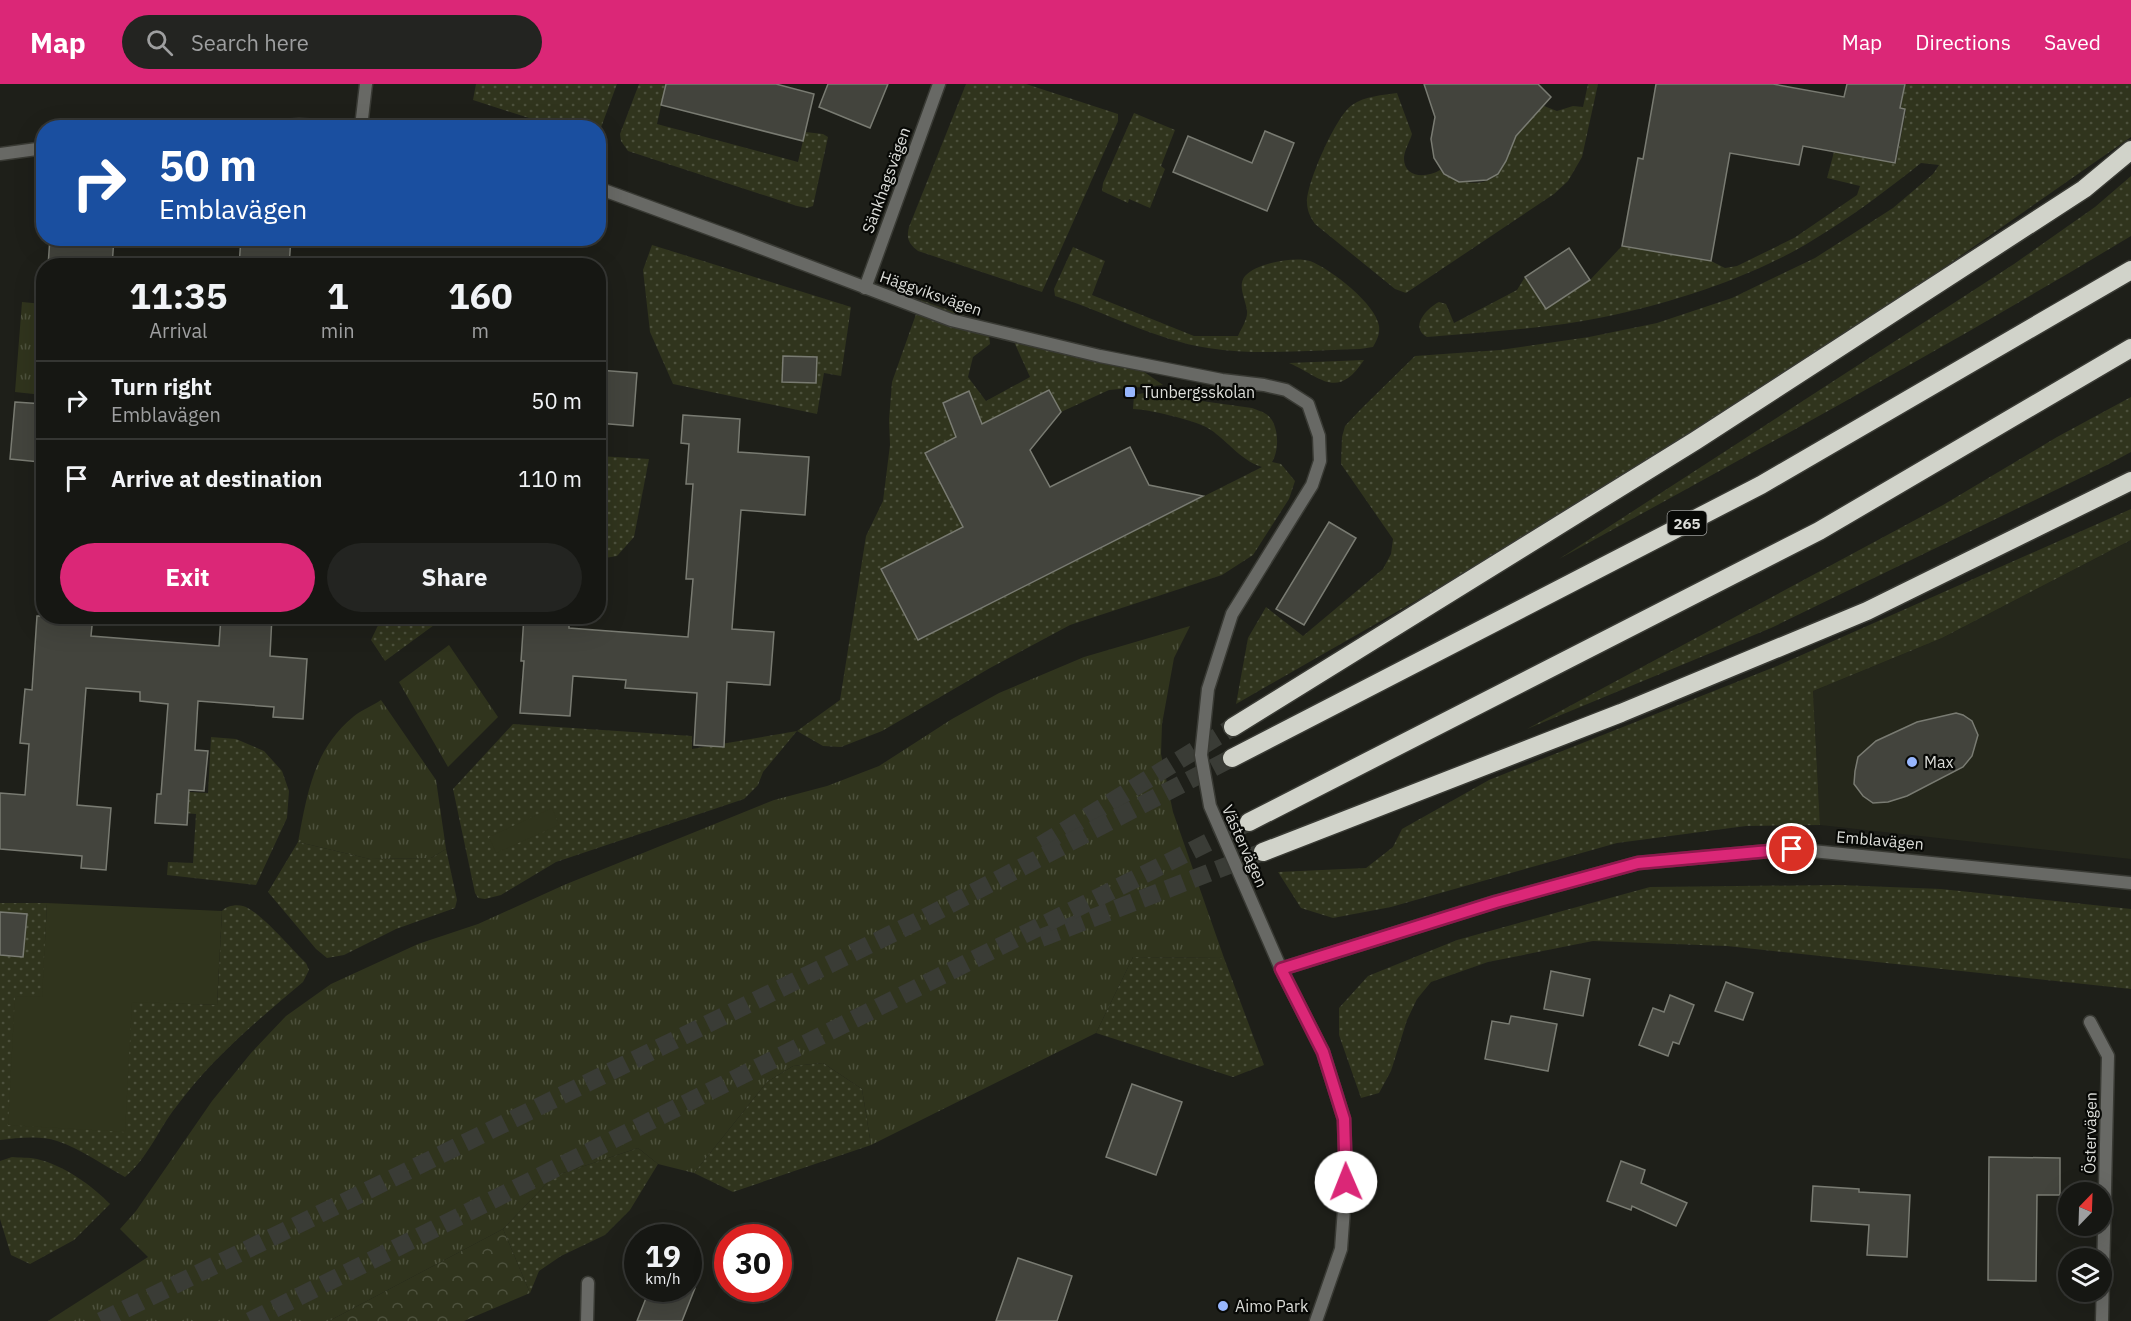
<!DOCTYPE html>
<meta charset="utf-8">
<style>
:root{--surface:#161713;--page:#232421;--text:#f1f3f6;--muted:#9e9fa0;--line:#353633;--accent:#db2777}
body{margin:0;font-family:"IBM Plex Sans",sans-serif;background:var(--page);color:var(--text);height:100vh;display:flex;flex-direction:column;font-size:22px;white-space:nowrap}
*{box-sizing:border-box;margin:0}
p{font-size:20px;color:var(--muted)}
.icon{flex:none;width:33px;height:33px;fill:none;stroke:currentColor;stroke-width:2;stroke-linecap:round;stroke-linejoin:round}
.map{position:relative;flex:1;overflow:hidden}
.details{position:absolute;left:36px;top:174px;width:570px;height:366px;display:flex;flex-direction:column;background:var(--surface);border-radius:24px;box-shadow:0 6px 24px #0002,0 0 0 2px var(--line)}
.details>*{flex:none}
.top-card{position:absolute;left:36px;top:36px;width:570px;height:126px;border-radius:24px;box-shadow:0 6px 24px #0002,0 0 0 2px var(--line);background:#1a4fa0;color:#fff;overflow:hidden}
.needle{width:39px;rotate:23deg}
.fabs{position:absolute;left:2058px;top:1098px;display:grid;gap:12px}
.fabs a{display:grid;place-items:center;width:54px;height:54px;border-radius:50%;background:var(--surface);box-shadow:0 6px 24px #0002,0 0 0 2px var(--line);font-size:30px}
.speed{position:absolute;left:624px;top:1140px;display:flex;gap:12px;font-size:30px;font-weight:700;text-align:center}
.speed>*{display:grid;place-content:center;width:78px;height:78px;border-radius:50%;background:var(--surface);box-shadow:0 6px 24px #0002,0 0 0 2px var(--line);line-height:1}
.speed small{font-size:15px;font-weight:400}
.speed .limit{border:9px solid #d22;background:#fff;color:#111}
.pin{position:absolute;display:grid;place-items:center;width:51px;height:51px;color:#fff;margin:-26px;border:3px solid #fff;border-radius:50%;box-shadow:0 2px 6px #0007}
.me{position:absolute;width:66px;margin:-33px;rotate:359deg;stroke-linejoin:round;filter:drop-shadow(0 0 4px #0008)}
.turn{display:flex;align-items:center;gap:21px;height:126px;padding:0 24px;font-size:27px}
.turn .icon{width:78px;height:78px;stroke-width:2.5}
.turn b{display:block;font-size:42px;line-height:51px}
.eta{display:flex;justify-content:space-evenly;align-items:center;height:102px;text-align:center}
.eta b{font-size:36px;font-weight:700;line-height:42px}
.primary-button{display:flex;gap:12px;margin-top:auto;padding:12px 24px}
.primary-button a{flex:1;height:69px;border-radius:36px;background:var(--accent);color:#fff;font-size:24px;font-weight:700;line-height:69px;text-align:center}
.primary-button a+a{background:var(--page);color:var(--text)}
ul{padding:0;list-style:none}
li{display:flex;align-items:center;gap:18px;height:78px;padding:0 24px;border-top:2px solid var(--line)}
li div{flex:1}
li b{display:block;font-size:22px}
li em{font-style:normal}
header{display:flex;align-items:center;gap:36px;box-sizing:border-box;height:84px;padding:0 30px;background:var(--accent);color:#fff}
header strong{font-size:28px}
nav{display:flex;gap:33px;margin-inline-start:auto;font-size:21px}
.search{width:420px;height:54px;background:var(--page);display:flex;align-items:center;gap:15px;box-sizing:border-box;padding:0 21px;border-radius:33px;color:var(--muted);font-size:22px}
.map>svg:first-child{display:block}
.built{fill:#25271b}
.grass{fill:url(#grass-dots)}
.forest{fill:url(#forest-crowns)}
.park{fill:url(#park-tufts)}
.pitch{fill:#30341d}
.building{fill:#43443d;stroke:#797b72;stroke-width:1.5}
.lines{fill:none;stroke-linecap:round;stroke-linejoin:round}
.highway-tunnel{stroke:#3a3c36;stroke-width:18;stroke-dasharray:18 9;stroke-linecap:butt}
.street-casing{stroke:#393a34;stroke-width:15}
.highway-casing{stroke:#393a34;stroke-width:21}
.street{stroke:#686965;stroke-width:12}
.highway{stroke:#d1d3ca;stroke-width:18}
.route-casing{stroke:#8e194d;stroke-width:15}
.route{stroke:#db2777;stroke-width:10}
.poi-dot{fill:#97b6fd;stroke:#080906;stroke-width:2}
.labels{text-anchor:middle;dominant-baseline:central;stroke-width:4.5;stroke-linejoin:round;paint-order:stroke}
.shield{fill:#080906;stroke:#9c9d9a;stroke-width:1.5}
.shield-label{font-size:15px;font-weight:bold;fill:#dcddd9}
.street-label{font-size:16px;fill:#dcddd9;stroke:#080906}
.poi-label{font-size:16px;fill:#dcddd9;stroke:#080906;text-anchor:start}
</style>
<header>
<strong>Map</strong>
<div class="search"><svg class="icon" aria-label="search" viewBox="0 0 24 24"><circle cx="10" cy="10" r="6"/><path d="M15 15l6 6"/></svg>Search here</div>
<nav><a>Map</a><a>Directions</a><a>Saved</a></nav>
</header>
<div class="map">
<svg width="2131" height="1237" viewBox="0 0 2131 1237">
<defs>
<pattern id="grass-dots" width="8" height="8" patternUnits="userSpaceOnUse" patternTransform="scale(1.5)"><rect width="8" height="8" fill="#30341d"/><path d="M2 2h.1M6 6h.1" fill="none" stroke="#4d513d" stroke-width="1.8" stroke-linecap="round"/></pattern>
<pattern id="forest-crowns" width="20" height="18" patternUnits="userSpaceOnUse" patternTransform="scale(1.5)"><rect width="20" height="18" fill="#30341d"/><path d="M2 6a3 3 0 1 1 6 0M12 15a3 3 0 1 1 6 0" fill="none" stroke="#4d513d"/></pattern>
<pattern id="park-tufts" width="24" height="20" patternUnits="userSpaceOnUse" patternTransform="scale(1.5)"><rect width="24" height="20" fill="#30341d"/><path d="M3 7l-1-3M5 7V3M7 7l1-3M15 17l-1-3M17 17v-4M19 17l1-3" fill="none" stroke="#4d513d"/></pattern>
</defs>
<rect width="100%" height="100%" fill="#1e1f19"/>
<path class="built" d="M2131,456V775L1820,741L1813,607L1942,554Z"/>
<g class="grass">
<path d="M476,0H617L599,49L598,44L557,43L473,16Z"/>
<path d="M639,0H666L657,40L798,78L805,48L823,50L828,53L813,122L807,124L797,122L628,67L621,57L620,50Z"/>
<path d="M966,0H1026L1118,30V37L1042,208L918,167C909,160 906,155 909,143Z"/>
<path d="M1588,0H1598L1582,73L1568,97L1554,110L1406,209L1395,205L1315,140C1310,133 1307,126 1307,118C1307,98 1336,32 1352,21C1365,12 1383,11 1397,9L1412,50C1410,57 1405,65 1404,73C1403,95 1427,94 1440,86C1455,99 1485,106 1499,88C1508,77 1509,65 1515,53C1521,42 1535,31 1544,22L1557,27L1573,22L1583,23Z"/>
<path d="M1905,0H2131V53L1695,357L1236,620L1248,554L1266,523L1303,552L1383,485L1391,470L1393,455L1341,380L1342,353L1345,342L1361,325L1415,272L1500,266L1589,253L1657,239L1732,214L1815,174L1893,124L1933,90L1939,81L1921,79C1886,107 1851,133 1813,156C1753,193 1673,219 1604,233C1546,245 1486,248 1427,253C1409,243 1427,224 1439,218L1446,220L1454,239L1517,206L1525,193L1546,225L1590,196L1622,162L1711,177L1725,184L1737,182L1794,154L1857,111L1860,102L1827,94L1834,68L1896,79L1906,26L1901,24Z"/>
<path d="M1134,29L1175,46L1161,82L1165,85L1150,124L1129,115L1128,119L1102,107L1103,99Z"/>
<path d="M2131,92V152C1943,265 1751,370 1559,475L2014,180L2095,123Z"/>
<path d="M652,161L851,223L841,292L824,289L817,330L673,300L650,248L643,186Z"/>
<path d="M1073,163L1105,177L1092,211L1194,252H1238C1241,245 1248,235 1247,227C1246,216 1237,202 1245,192C1256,179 1295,172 1310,177C1331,185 1376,220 1379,242C1380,250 1377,256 1373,263L1360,265C1310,266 1258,272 1208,264C1155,256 1106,228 1055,212L1054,205Z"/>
<path d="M921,216L988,240L990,260L973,273L968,293L986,317L1030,293L1010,249L1130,278L1163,301L1109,306L1061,328L1049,306L925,369L963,443L881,485L918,556L1262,383C1239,376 1226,354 1206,343C1193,336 1147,325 1133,325L1134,311L1144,309L1252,324C1256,326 1262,327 1266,330C1279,338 1280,366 1272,378L1281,380L1295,397L1289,415L1253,471L1222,491L1070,541L990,584L882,647L841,663L823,662L797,647L763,688L758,701L744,715L556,778L501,811L485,815L478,814L475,809L453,705L513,640L692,652V665L797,647L840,616L866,452L883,417L890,361L889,336L892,298Z"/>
<path d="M1364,276C1337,317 1321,293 1289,279Z"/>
<path d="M2131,313V368L2107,381L1771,544L1527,645L1943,421L2057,353Z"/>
<path d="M598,372L649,375L634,453L617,472L599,475Z"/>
<path d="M2131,425V456L1942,554L1813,607L1820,741L1746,742L1617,759L1391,823L1333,834L1301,824L1278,788L1366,784L1393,763L1402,745L1489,696L1777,582Z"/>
<path d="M382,533V532L445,533L385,577L371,556Z"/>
<path d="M211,653L236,655L264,667L282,687L289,707L287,734L256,801L167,791L168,778L193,779L196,730L171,728L172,707L208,709Z"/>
<path d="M298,758L370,775L431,774L446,765L457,816L455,824L396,845L344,871L327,874L316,865L268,808Z"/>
<path d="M1839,801L1941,805L2131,825V905L1727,862L1593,857L1488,878L1431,898L1417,915L1407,936L1391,987L1379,1009L1361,1014L1339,951V924L1368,892L1457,856L1650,803Z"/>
<path d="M0,819H47L43,913L217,921L222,827C226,822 236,820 243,822C260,827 292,866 306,879L309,886L303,898C258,936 211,975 176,1023C158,1046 148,1074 125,1093C103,1081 81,1065 57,1057C40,1051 17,1054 0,1056Z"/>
<path d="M1133,873L1224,874L1264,981L1233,993L1096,949Z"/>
<path d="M823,979L862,1005L871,1061L733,1108L694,1089L767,998L793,982Z"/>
<path d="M638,1064L658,1080L630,1126L605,1151L561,1172L539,1187L530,1209L503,1145L554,1092Z"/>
<path d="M12,1073C20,1074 29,1073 37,1075C65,1082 90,1100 110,1120L74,1156L30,1180L11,1171L0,1135V1077Z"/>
</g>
<path class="forest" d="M503,1145L530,1209L464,1237H329Z"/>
<g class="park">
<path d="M22,218L43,220L39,269L43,270V311L15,308Z"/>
<path d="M1190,542L1174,574L1162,640L1161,670L1173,728L1224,874L1133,873L1096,949L871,1061L862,1005L823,979L793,982L767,998L694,1089L658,1080L638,1064L554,1092L503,1145L329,1237H48L148,1173L120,1145L136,1127L212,1017L251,969L286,932L331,900L418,860L478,840L564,801L774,716L827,702L879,682L952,635L999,609L1084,573Z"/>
<path d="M449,561L498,633L448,683L399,598Z"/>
<path d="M381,616L436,696L446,765L431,774L370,775L298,758C307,711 313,666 353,633C361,626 372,622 381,616Z"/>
</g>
<g class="pitch">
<path d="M552,724L559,741L496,769L489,753Z"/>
<path d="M47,819L222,827L217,921L132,918L125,1048L8,1041L15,912L42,913Z"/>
</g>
<g class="building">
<path d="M666,0H776L814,10L803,57L661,21Z"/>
<path d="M828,0H888L870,44L819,23Z"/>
<path d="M1424,0H1538L1551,13L1516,52L1506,77L1498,90L1487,96L1459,98L1444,90L1434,74L1431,55L1435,33Z"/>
<path d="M1656,0H1773L1844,13L1847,0H1905L1900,24L1905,25L1895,79L1803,62L1799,81L1730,69L1711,177L1622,162L1638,74L1643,75Z"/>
<path d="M1265,47L1294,59L1267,127L1173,88L1188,52L1252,79Z"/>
<path d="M50,154H114L112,182H48Z"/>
<path d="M241,154H291L289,182H239Z"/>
<path d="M1569,164L1590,196L1546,225L1525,193Z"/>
<path d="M783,272L817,273L816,299L782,298Z"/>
<path d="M598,286L637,289L633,342L598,339Z"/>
<path d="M1049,306L1061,328L1030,366L1050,403L1130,363L1149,401L1203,412L918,556L881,485L963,443L925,369L956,353L943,319L969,307L982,340Z"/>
<path d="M15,318L44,320V367H41L40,378L10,375Z"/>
<path d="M683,331L740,335L738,368L809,373L805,431L741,426L732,545L774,548L770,601L727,598L724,663L694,661L697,609L625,604L626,596L573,592L570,632L520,629L524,577H521L524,532H569V544L688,553L693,495H686L693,400H686L689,360L681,359Z"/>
<path d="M1329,438L1356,454L1304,541L1276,525Z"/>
<path d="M37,532H93L91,552L219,562L221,532H272L270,572L307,575L303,635L273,633L274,623L198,617L195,666L208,667L204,707L189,706L187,741L155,739L157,710H161L168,620L140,617V608L86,604L77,721L111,724L106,786L81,784L82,772L0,765V709L25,711L29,660L20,659L25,605L32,606Z"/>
<path d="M1956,629L1963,631L1972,637L1978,651L1972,672L1963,683L1907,712L1888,718L1873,719L1863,712L1854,700L1855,687L1858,673L1876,657L1917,638Z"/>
<path d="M0,828L27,830L23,873L0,871Z"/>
<path d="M1551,887L1590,895L1583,932L1544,925Z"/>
<path d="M1726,898L1753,909L1743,936L1715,927Z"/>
<path d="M1670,911L1694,921L1679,960L1673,958L1668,972L1639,961L1653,924L1664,928Z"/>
<path d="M1511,932L1557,940L1548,987L1485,975L1492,937L1509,940Z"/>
<path d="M1132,1000L1182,1018L1156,1091L1106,1073Z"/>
<path d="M1989,1073L2060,1074V1111H2037L2036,1197L1988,1196Z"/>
<path d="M1621,1077L1645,1086L1641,1099L1687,1119L1676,1142L1632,1122L1631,1126L1607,1117Z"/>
<path d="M1813,1102L1859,1105V1108L1910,1111L1907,1173L1867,1171L1869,1141L1811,1137Z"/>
<path d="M1018,1174L1072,1192L1057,1237H996Z"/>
<path d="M650,1204H695L682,1237H637Z"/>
</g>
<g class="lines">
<g class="highway-tunnel">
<path d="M1041,761L1233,643"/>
<path d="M1041,854L1263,768"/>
<path d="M101,1237L920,836L1232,674"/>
<path d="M250,1237L1249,738"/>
</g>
<defs>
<g id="street">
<path d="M361,43L366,0"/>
<path d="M251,44L299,41L366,44"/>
<path d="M0,70L44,64"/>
<path d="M598,104L740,156L951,236L1100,272L1222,296L1264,301L1286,306L1308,320L1319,352L1320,377L1312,401L1232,530L1208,605L1201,671L1210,722L1281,885L1323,968L1344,1035L1346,1098L1341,1165L1316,1237"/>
<path d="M865,204L939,0"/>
<path d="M1281,885L1495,818L1638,779L1792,765L2131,799"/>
<path d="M2090,938L2108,972L2102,1237"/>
<path d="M587,1237L588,1199"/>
</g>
<g id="highway">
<path d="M1233,643L1695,357L2084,105L2131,66"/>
<path d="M1232,674L1761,401L2131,186"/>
<path d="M1249,738L1819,447L2131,264"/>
<path d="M1263,768L1621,629L1867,527L2131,397"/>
</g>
</defs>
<use href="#street" class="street-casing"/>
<use href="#highway" class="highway-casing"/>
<use href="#street" class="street"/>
<use href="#highway" class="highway"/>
</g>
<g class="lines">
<defs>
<path id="route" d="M1346,1098L1344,1035L1323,968L1281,885L1496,818L1638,779L1792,765"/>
</defs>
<use href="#route" class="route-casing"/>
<use href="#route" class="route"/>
</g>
<g class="poi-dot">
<rect x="1124" y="302" width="12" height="12" rx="3"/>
<circle cx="1912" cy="678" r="6"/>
<circle cx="1223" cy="1222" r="6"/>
</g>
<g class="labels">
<rect class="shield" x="1667.5" y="427" width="39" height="24" rx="4.5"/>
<g class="shield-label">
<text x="1687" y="439">265</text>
</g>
<g class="street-label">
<text transform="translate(886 96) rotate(-70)">Sänkhagsvägen</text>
<text transform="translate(931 209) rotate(19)">Häggviksvägen</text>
<text transform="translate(1880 756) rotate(5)">Emblavägen</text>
<text transform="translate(1245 762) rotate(66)">Västervägen</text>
<text transform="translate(2090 1049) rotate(-89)">Östervägen</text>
</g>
<g class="poi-label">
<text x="1142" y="308">Tunbergsskolan</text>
<text x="1924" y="678">Max</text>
<text x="1235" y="1222">Aimo Park</text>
</g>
</g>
</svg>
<div class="fabs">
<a><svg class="needle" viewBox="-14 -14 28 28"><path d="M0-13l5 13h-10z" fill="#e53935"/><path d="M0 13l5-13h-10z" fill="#9e9fa0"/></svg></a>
<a><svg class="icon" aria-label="layers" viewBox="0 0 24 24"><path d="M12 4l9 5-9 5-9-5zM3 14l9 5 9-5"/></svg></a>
</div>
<div class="speed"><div>19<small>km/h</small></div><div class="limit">30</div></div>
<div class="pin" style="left:1792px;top:765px;background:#d93025"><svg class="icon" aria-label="arrive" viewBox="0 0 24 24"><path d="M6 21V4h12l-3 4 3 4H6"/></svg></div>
<svg class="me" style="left:1346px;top:1098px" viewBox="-20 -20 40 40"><circle r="19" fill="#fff"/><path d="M0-13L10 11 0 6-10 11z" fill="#db2777"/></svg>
<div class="top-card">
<div class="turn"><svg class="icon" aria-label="right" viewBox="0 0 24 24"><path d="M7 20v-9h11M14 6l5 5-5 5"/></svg><div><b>50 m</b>Emblavägen</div></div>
</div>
<section class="details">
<div class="eta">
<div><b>11:35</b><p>Arrival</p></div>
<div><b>1</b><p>min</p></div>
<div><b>160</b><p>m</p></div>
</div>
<ul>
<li><svg class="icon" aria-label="right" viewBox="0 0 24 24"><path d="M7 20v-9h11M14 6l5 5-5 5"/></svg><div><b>Turn right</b><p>Emblavägen</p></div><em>50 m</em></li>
<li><svg class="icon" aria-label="arrive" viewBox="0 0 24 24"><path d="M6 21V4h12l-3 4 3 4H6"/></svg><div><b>Arrive at destination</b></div><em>110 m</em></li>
</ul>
<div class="primary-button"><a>Exit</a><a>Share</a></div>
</section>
</div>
